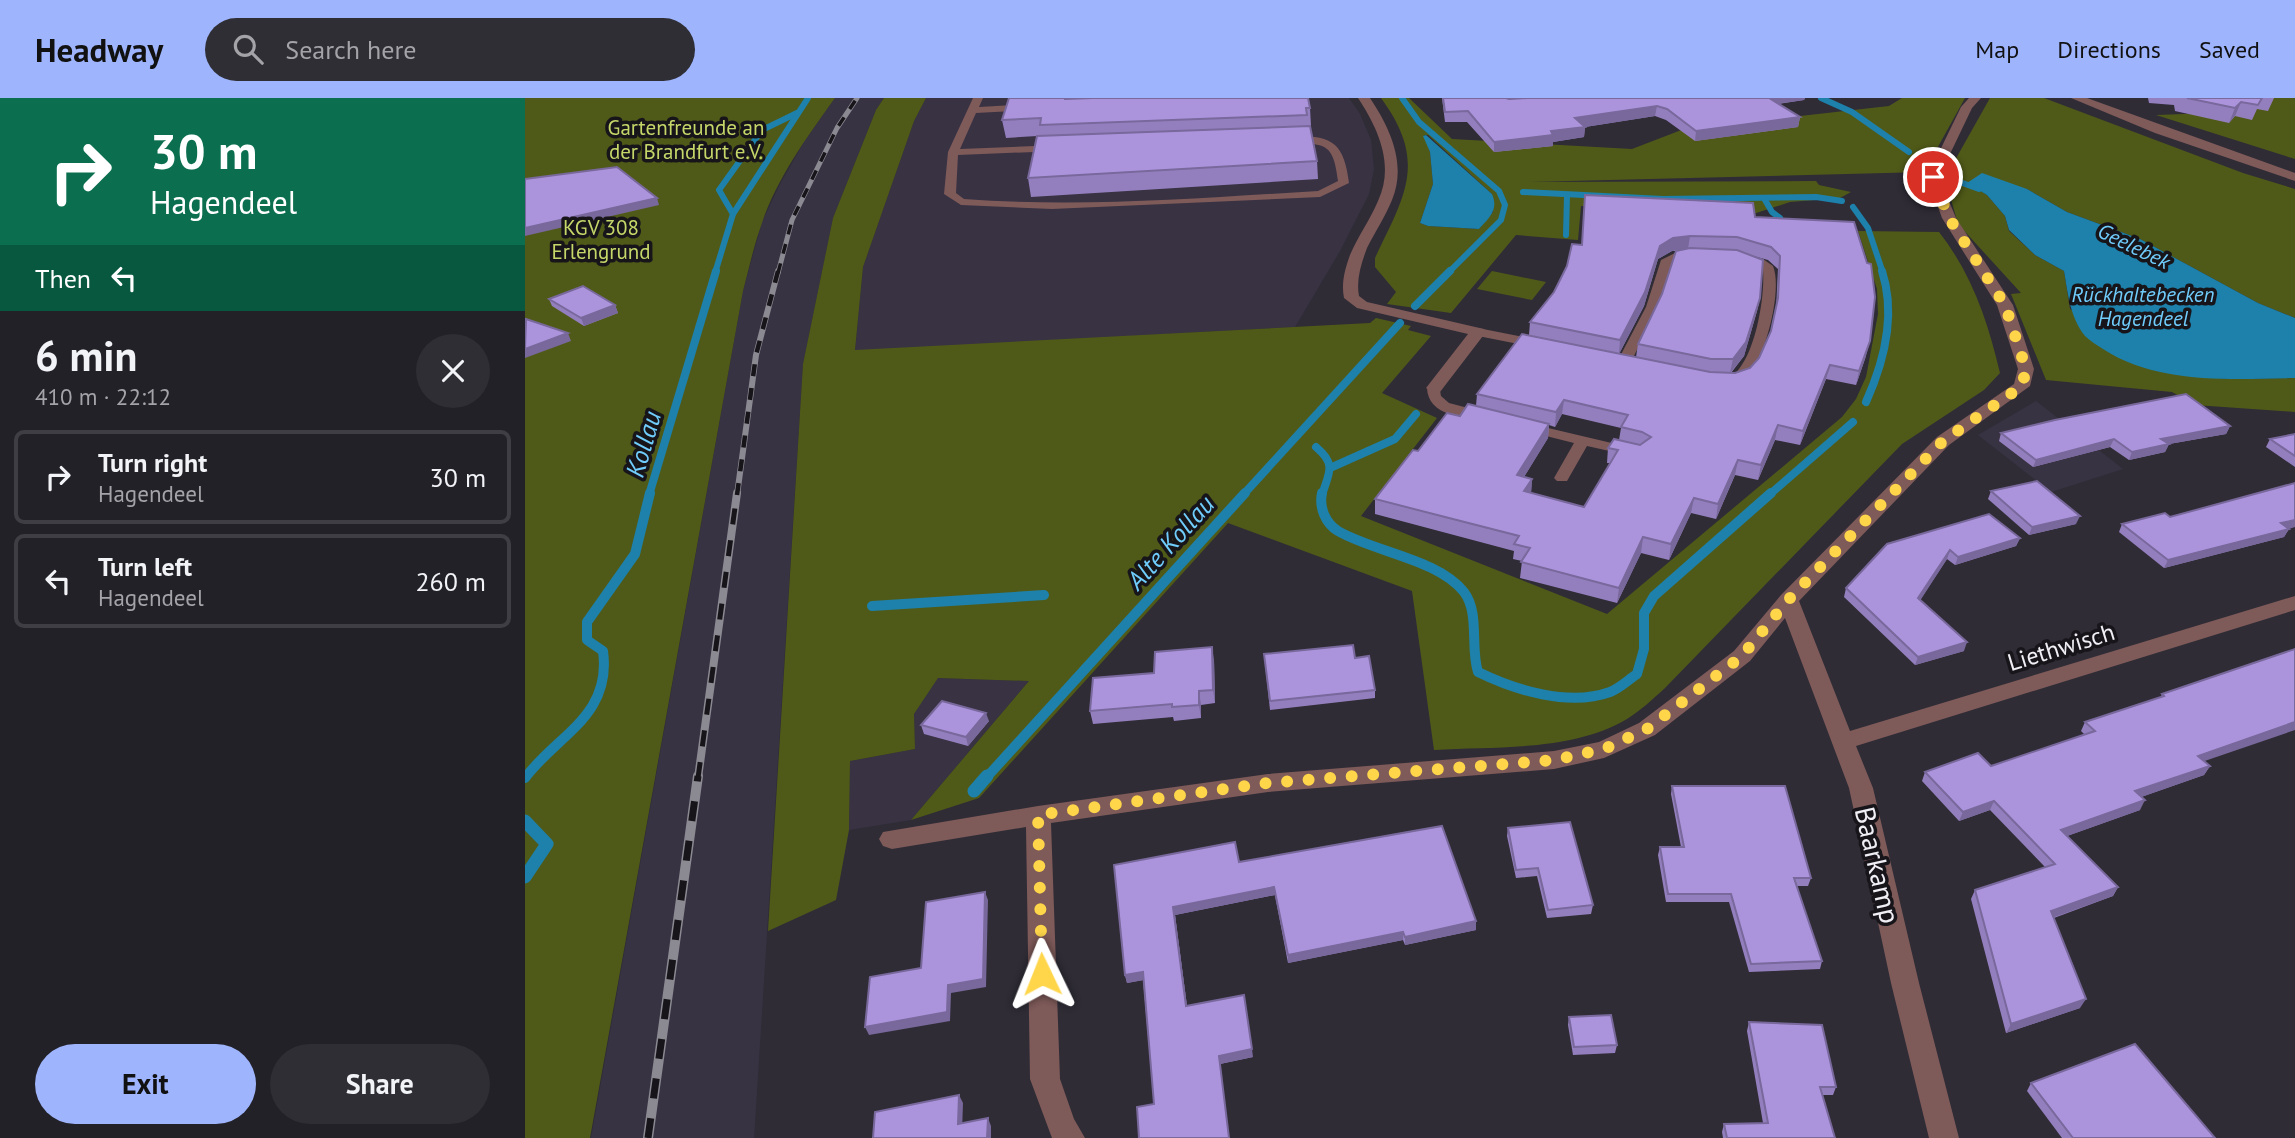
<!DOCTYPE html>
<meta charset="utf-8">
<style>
:root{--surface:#232128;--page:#2f2e34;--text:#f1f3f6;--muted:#a3a3a8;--line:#403e45;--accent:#9eb4fd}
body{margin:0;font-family:"PT Sans",sans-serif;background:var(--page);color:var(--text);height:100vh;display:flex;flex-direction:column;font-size:26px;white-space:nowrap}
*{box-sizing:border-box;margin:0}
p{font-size:23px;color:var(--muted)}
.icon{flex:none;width:38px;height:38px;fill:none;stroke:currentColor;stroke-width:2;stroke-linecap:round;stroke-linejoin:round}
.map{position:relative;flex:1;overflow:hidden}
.panel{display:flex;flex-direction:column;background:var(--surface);width:525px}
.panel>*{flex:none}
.top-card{background:#0b6e4f;color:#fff;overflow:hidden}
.pin{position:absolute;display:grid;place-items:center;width:60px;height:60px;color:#fff;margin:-30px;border:4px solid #fff;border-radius:50%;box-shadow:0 2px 7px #0007}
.me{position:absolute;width:77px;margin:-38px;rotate:358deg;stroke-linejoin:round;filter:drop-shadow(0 0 5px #0008)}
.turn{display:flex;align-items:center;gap:24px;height:147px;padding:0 35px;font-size:32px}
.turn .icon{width:91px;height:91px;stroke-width:2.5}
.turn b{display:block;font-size:49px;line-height:60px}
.then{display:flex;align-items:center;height:66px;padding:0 35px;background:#0003;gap:14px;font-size:26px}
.round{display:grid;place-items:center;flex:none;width:74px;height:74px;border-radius:37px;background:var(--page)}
.overview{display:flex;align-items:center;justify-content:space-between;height:119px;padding:0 35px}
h1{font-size:42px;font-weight:800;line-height:52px}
.primary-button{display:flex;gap:14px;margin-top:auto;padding:14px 35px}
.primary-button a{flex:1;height:80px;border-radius:42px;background:var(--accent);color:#111;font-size:28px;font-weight:800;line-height:80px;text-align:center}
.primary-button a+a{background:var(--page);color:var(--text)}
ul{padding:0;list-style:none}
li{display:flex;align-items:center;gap:21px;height:94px;margin:0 14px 10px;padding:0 21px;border:4px solid var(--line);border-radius:10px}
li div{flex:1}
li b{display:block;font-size:26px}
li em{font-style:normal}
header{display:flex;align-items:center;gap:42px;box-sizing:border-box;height:98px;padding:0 35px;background:var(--accent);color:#111}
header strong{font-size:33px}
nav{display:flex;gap:38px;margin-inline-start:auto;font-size:24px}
.search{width:490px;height:63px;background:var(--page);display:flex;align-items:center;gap:18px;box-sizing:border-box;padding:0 24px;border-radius:38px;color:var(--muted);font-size:26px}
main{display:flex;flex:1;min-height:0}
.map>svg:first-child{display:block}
.industrial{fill:#383243}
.built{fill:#383343}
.green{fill:#505a18;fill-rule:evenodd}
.water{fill:#1d81ab}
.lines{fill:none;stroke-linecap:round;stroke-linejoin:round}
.stream-far3{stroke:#1d81ab;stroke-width:6}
.stream-far2{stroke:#1d81ab;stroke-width:8}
.stream-far1{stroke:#1d81ab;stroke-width:10}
.stream{stroke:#1d81ab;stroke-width:13}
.lane{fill:#7e5a59;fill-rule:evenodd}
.street{fill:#7e5a59;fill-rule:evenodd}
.rail-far3-casing{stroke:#8b8991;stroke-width:5}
.rail-far2-casing{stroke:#8b8991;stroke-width:6}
.rail-far1-casing{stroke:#8b8991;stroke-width:8}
.rail-casing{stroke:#8b8991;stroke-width:10}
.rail-far3{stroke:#17151a;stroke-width:3.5;stroke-dasharray:10;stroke-linecap:butt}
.rail-far2{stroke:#17151a;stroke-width:4.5;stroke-dasharray:12;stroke-linecap:butt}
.rail-far1{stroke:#17151a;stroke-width:5;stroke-dasharray:16;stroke-linecap:butt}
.rail{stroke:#17151a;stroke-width:7;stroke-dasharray:20;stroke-linecap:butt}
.wall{fill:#947fbe;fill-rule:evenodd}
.shaded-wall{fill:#78689b}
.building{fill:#ac94dd;stroke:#78689b;stroke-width:2}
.route{stroke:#ffd54a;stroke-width:12;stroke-dasharray:0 21.6}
.labels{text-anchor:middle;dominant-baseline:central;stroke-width:7;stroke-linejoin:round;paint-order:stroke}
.far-park-label{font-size:21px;fill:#c5d769;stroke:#17151a}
.far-water-label{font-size:21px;font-style:italic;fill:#70ccfb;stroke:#17151a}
.street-label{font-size:24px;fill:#f0eff5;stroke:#17151a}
.water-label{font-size:26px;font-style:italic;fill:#70ccfb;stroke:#17151a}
.near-street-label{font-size:28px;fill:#f0eff5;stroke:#17151a}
</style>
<header>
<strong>Headway</strong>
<div class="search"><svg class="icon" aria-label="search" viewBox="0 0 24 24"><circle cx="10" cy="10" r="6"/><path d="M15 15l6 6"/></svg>Search here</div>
<nav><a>Map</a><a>Directions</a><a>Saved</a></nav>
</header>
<main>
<section class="panel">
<div class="top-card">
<div class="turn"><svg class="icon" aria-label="right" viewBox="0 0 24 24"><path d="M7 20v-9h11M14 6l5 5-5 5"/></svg><div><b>30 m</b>Hagendeel</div></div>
<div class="then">Then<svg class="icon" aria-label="left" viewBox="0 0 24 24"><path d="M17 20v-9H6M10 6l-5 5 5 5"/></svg></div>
</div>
<div class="overview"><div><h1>6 min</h1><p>410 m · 22:12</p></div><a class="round"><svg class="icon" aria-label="close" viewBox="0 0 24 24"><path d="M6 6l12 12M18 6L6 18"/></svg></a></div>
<ul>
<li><svg class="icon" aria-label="right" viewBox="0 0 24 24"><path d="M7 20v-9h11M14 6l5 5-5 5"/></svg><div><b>Turn right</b><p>Hagendeel</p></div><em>30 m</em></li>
<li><svg class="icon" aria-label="left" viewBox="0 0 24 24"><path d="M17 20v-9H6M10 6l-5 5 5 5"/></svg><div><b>Turn left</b><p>Hagendeel</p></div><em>260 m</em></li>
</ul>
<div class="primary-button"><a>Exit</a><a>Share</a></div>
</section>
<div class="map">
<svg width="1770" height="1040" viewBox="0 0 1770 1040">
<rect width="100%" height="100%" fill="#2f2c36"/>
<g class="industrial">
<path d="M401,0H824L835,16L846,42L849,71L844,96L815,153L770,229L330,253L338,169L389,23Z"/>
<path d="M413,580L504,583L386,722L324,732L325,663L390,651L389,616Z"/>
</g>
<g class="built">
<path d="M310,0H359L351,12L308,120L278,266L229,1040H66L218,193L237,124L254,88L279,44Z"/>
<path d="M1511,303L1598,371L1526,394L1453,337Z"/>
</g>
<g class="green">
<path d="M0,0H310C282,39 252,80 237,125C229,147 224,170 218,193L65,1040H0Z"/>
<path d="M359,0H401L389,23L338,169L330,252L845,225L851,220L886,228L883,232L906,238L857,295L912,320L836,418L1082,516L1317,319L1331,301L1341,279L1353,216L1352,191L1333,133L1414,134C1447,176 1463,224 1475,275L1459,292L1377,346L1140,590C1128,601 1115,613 1102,621C1046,654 971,648 909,652L887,493L703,425L454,700L386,722L504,583L413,580L389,616L390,651L325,663L324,732L311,802L243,833L278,266L308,120L351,12Z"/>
<path d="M856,0H884L927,41L1107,51L1159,31L1364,8L1377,0H1440L1399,74L1004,84L1291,83L1294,87L1326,94L1315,100L1265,104L1228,116L1056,108L1053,142L991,137L926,215L862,206L871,194L850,169V160C880,97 903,64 856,0ZM899,37H903L967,96L968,114L954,131L903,128L895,125L908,86L905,54Z"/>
<path d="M1465,0H1519L1718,75L1770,91V220L1733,205L1615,141L1542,114L1502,91L1443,85L1462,97L1480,118L1484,133L1510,157L1539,173L1545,211L1649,276L1705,281L1770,280V314L1670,307L1647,294L1521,282L1486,196L1496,195L1433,126L1420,80Z"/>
<path d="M1724,0H1770V61L1631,17L1715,14Z"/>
<path d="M967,173L1021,184L1007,202L952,191Z"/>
</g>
<g class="water">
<path d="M901,37L967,96C974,112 964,120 954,131L903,128L895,125L908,86L905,54L898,38Z"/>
<path d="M1457,75L1502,91L1542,114L1615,141L1733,205L1770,220V280C1707,281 1633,287 1578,251C1572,247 1565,243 1560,238C1545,219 1543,196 1539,173L1510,157L1484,132L1480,118L1462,97L1442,85Z"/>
</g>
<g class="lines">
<g class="stream-far3">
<path d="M877,0L894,24L974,93L980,107L976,122L923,175"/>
<path d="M1296,0L1327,14L1384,54"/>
<path d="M1421,79L1454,91"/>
<path d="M998,94L1138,101L1291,99L1317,103"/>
<path d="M1240,102L1247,114L1255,120"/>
<path d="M1328,109L1343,130L1358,175"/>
<path d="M208,116L194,92L237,32L272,15"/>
<path d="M1041,137L1042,98"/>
<path d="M190,175L208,116L283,0"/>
</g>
<g class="stream-far2">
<path d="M890,208L925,173"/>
<path d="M1341,304C1359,264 1371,216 1357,173"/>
<path d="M791,349C812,367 804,374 797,397"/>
<path d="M805,370L870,341L891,316"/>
<path d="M124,397L191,173"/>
<path d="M718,397L875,225"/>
<path d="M1244,397L1328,324"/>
</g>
<g class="stream-far1">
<path d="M797,395C794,409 800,425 813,433C849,454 913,461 939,494C955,515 945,550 953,574C990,592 1044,609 1085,594C1095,590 1103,582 1112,576L1119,551V515L1129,498L1246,395"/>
<path d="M347,508L519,497"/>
<path d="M0,680C32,637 87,618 78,553L62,542V524L110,456L125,395"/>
<path d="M461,680L720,395"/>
</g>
<g class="stream">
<path d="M449,693L462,678"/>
<path d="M0,723L22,746L0,779"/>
</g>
<g class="lane">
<path d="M448,0H458L454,9L505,6L510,9L505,12L451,15L435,51L534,47L539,50L534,53L433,57L431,95L439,101C557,110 675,100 793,93L813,83C808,39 797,49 761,43V39L765,38C806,37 819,43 824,85L795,99L527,111L436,107L419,96L423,54Z"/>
<path d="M1154,153H1171L1177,157C1170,163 1157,160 1147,164L1133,209L1106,264L1099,268L1094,267L1092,264L1121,209L1136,162Z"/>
<path d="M1217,156L1238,161L1248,168C1258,192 1240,260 1223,279C1218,284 1210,286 1203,287L1196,283C1202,278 1209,278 1214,271C1231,250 1240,199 1238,172L1230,167L1213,163V157Z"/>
<path d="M953,230L1014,242L1021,246L1014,250L948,237V231Z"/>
<path d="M909,286L914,287L916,298L924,305L966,316L968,319L961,323C939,320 903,318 902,290Z"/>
<path d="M1002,325L1112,351L1114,354L1107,358L1062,348L1042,383H1032L1029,380L1049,345L997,332L995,329L997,326Z"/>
</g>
<g class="street">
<path d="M833,0H845C865,30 882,66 867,102C860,119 850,134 842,150C836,166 831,182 834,198L842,204L959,231L961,234L915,294L909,295L901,290L943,236L832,210L819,200C816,185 820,171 825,157C833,138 845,122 853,103C870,67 853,30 833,0Z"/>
<path d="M1444,0H1456L1447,10L1414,79L1431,120L1488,207L1509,271L1505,288L1424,347L1274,503L1325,633L1770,498V512L1331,648L1348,690L1394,885L1434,1040H1404L1366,885L1324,690L1260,520L1225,563L1130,637L1079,660L1029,671L743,694L526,725L535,981L549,1021L560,1040H527L505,981L501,729L367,751L358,748L354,741L358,734L513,708L743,676L1029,653L1074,644L1114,625L1209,553L1256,497L1412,339L1489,286L1493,271L1472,207L1417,120L1402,79L1436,9Z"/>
<path d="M1546,0H1562L1770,75V83L1630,35Z"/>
</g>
<defs>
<path id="rail-far3" d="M253,175L267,122L312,30L332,0"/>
<path id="rail-far2" d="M212,397L231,257L253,173"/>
<path id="rail-far1" d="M173,680L212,395"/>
<path id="rail" d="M123,1040L173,678"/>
</defs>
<use href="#rail-far3" class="rail-far3-casing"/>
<use href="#rail-far2" class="rail-far2-casing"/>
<use href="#rail-far1" class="rail-far1-casing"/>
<use href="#rail" class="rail-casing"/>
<use href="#rail-far3" class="rail-far3"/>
<use href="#rail-far2" class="rail-far2"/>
<use href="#rail-far1" class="rail-far1"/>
<use href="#rail" class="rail"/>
</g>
<g class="wall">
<path d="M484,0H546V1L785,10L786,28H783L792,63L793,81L506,99L503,80L512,38L481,40L477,22Z"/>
<path d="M917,0H994L982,1H984L1002,0H1280L1279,2L1253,6L1275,19L1273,29L1170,43L1141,22L1130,18L1060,29L1059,39L1028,44V48L969,54L942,24H920Z"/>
<path d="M1623,0H1749L1743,13L1732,11L1727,22L1710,18L1704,25L1650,13L1649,7L1624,5Z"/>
<path d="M1230,119L1341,258L1331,287L1301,281L1275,347L1250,342L1233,382L1210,377L1191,421L1166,415L1144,462L1116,455L1092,505L995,480L997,463L988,461L989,453L850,416V401L893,353L951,308L952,296L1004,237L1005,224L1029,194L1057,147ZM1147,153H1153L1137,196L1113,246L1111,259L1094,256L1119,208L1133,161ZM1221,156L1243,162L1253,171L1251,212L1246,233L1234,260L1225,270L1210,275H1206L1219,258L1232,213L1235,200ZM1037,316L1096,330L1094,342L1083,350L1082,365H1085L1059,409L1006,395L1007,381L999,379L1023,340L1024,327L1030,329Z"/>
<path d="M24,201L90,207L93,215L59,228L27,208Z"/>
<path d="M1705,328L1701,336L1644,346L1640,354L1604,362L1585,349L1508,369L1474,343L1476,335Z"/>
<path d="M1770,336V369L1741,349L1745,341Z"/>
<path d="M1466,393L1551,426L1504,437L1463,401Z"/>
<path d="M1645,419L1764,431L1759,439L1639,470L1594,434L1597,426Z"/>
<path d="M1495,440L1491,448L1430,467L1422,461L1395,502L1439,553L1390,567L1319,499L1321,490L1362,446Z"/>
<path d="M1770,551L1679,663L1685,668L1679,677L1616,699L1615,712L1542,738L1593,789L1588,798L1529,820L1555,910L1481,935L1446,801L1450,792L1520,769L1465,712L1434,723L1397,683L1400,674L1466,668L1560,637L1556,633L1560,624L1636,599L1637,596Z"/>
<path d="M739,556L830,560L850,592V600L745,612Z"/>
<path d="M689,562L690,605L676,607V620L649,623L648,619L568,626L565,613L629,575Z"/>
<path d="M464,623L443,648L399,636L396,627Z"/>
<path d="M1147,688L1286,780L1283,788H1272L1297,863L1295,871L1224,874L1204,804H1141L1133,757L1135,749H1156L1146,696Z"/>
<path d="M983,730L1068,807L1066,816L1022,820L1012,778L991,780L982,738Z"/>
<path d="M714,764L951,832L880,847L878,842L763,865L750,797L650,817L662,908L728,959L695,966L629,1006L618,882L602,885L600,877L589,767Z"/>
<path d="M1044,919L1092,947L1090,955L1048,957L1043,927Z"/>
<path d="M1224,924L1311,989L1308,997H1297L1310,1040H1198L1197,1034L1199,1026L1238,1025L1222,933Z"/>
<path d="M1506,985L1690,1040H1537L1502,993Z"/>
</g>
<g class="shaded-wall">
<path d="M1239,0H1280L1279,2L1238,8Z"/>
<path d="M1716,4L1710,18L1704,25L1710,10Z"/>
<path d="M1132,8L1130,18L1060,29L1059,39L1028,44V48L969,54V44L1026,33L1050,20Z"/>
<path d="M1275,19L1273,29L1170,43L1171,33Z"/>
<path d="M132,100L134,107L0,138V130Z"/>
<path d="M1165,138L1163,151L1147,153L1133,161L1119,208L1094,256L1095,242L1135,148L1148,140Z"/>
<path d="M1235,200L1232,213L1219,258L1205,275L1208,261Z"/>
<path d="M90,207L93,215L59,228L56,220Z"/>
<path d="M43,235L46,243L0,260V251Z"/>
<path d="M1345,243L1341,258L1331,287L1334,273Z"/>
<path d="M1305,267L1301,281L1275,347L1278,333Z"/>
<path d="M1039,302L1037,316L1030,329L1031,314Z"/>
<path d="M1024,326L1023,340L991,392L992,377Z"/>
<path d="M1253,327L1250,342L1233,382L1236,367Z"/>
<path d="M1705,328L1701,336L1644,346L1640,354L1604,362L1607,354L1636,341Z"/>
<path d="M1589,341L1585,349L1508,369L1511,362Z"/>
<path d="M1213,362L1210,377L1191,421L1193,406Z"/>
<path d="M1007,381L1006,396L999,393Z"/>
<path d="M1169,400L1166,415L1144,462L1146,446Z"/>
<path d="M1555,418L1551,426L1504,437L1507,429Z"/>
<path d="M1770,422V429L1764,431L1759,439L1639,470L1643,462L1756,425Z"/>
<path d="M1118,439L1116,455L1092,505L1094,490Z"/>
<path d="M1495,440L1491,448L1430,467L1433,459Z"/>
<path d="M1425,452L1422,461L1391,509L1393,500Z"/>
<path d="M1442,544L1439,553L1390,567L1393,559Z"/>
<path d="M687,549L689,562L690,605L688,592Z"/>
<path d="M674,593L676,607V620L674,607Z"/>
<path d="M461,615L464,623L443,648L441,639Z"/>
<path d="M1770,624V632L1668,667L1673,658Z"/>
<path d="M1685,668L1679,677L1605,703L1610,693Z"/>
<path d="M1620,702L1615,712L1531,742L1536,732Z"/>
<path d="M1469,703L1465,712L1434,723L1438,714Z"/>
<path d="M749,789L750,797L650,817L663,916L648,809Z"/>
<path d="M1593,789L1588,798L1521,822L1526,813Z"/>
<path d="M460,794L463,802L461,889L426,895L425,923L344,937L340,929L423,887Z"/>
<path d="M951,823V832L880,847V839Z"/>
<path d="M878,834V842L763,865V857Z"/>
<path d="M618,874L619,882L602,885L600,877Z"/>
<path d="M1561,901L1555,910L1481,935L1486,926Z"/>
<path d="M727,951L728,959L695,966L694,958Z"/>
<path d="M434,997L438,1005L437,1034L433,1026Z"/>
<path d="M463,1020L466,1028V1040H462Z"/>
</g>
<g class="building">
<path d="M484,0H540V1L568,0H783L785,10H781L782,17L515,27L516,20L477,22Z"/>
<path d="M918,0H981L984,1L1002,0H1244L1275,19L1171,33L1142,11L1132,8L1050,20L1060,29L1026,33L1028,37L969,44L943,13L920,14Z"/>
<path d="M1662,0H1737L1733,7L1716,4L1710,10Z"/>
<path d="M785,28L792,63L503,80L512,38Z"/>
<path d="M92,69L132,100L0,130V81Z"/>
<path d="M1060,97L1228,105L1230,119L1329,124L1342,165L1346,166L1350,199L1345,243L1334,273L1305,267L1278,333L1253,327L1236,367L1213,362L1193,406L1169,400L1146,446L1118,439L1094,490L996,464L1005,450L989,446L994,438L850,401L888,352L893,353L922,315L935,318L943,306L1024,326L992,377L1007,381L999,393L1059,409L1093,352L1083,350L1089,341L1115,347L1126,339L1117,334L1096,329L1103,317L1039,302L1031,314L952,296L997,236L1185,274L1210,275L1225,270L1234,260L1246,233L1253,200L1255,158L1246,149L1212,139L1165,138L1148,140L1135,148L1120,194L1095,242L1005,224L1029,194L1042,168L1047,146L1057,147Z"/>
<path d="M1165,150L1212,152L1238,162L1235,200L1221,244L1208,261H1186L1113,246L1137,196L1151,153Z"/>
<path d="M58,188L90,207L56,220L24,201Z"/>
<path d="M1,221L43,235L0,251Z"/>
<path d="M1661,296L1705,328L1636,341L1644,346L1607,354L1589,341L1511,362L1476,335L1530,322Z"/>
<path d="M1770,336V358L1745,341Z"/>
<path d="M1512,383L1555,418L1507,429L1466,393Z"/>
<path d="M1770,385V422L1756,425L1764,431L1643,462L1597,426L1640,415L1645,419Z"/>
<path d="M1464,416L1495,440L1433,459L1425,452L1393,500L1442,544L1393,559L1321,490L1362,446Z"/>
<path d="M828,547L830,560L844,558L850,592L745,603L739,556Z"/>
<path d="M687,549L688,592L674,593V607L647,609V606L565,613L568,580L629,575L630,554Z"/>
<path d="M1770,551V624L1673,658L1685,668L1610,693L1620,702L1536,732L1593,789L1526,813L1561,901L1486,926L1450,792L1530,766L1469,703L1438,714L1400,674L1453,655L1466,668L1570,633L1560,624L1639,598L1637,596Z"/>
<path d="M417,603L461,615L441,639L396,627Z"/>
<path d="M1147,688H1260L1286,780H1269L1297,863L1226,866L1206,796H1143L1135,749H1159Z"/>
<path d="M1045,724L1068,807L1023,812L1013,770L991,772L983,730Z"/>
<path d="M917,728L951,823L880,839L878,834L763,857L749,789L648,809L661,908L719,897L727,951L694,958L704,1040H614L612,1009L629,1006L618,874L600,877L589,767L710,744L714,764Z"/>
<path d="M460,794L458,881L423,887L422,914L340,929L345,879L396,870L401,804Z"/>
<path d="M1086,917L1092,947L1049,949L1044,919Z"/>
<path d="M1224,924L1297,927L1311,989H1295L1310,1040H1202L1199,1026L1243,1025Z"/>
<path d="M1610,946L1690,1040H1548L1506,985Z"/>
<path d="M434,997L433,1026L463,1020L462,1040H348L350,1014Z"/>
</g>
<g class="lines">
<path class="route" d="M517,876L513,717L743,685L1029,662L1079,651L1122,631L1217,558L1263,502L1418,343L1497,288L1501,271L1480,207L1424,120L1408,79"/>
</g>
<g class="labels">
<g class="far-park-label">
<text x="161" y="29">Gartenfreunde an<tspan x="161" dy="24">der Brandfurt e.V.</tspan></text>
<text x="76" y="129">KGV 308<tspan x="76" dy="24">Erlengrund</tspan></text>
</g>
<g class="far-water-label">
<text transform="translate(1609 148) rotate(26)">Geelebek</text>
<text x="1618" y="196">Rückhaltebecken<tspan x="1618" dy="24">Hagendeel</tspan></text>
</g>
<g class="street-label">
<text transform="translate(1536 549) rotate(-17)">Liethwisch</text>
</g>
<g class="water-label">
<text transform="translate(118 346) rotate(-74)">Kollau</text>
<text transform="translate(645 444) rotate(-48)">Alte Kollau</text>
</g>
<g class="near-street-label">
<text transform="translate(1353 767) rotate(77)">Baarkamp</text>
</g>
</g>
</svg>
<div class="pin" style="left:1408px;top:79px;background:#d93025"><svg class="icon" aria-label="arrive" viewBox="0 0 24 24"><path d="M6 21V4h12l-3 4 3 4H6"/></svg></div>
<svg class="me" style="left:517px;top:876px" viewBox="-20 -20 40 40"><path d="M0-17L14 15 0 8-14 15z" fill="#ffd54a" stroke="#fff" stroke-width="4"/></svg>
</div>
</main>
